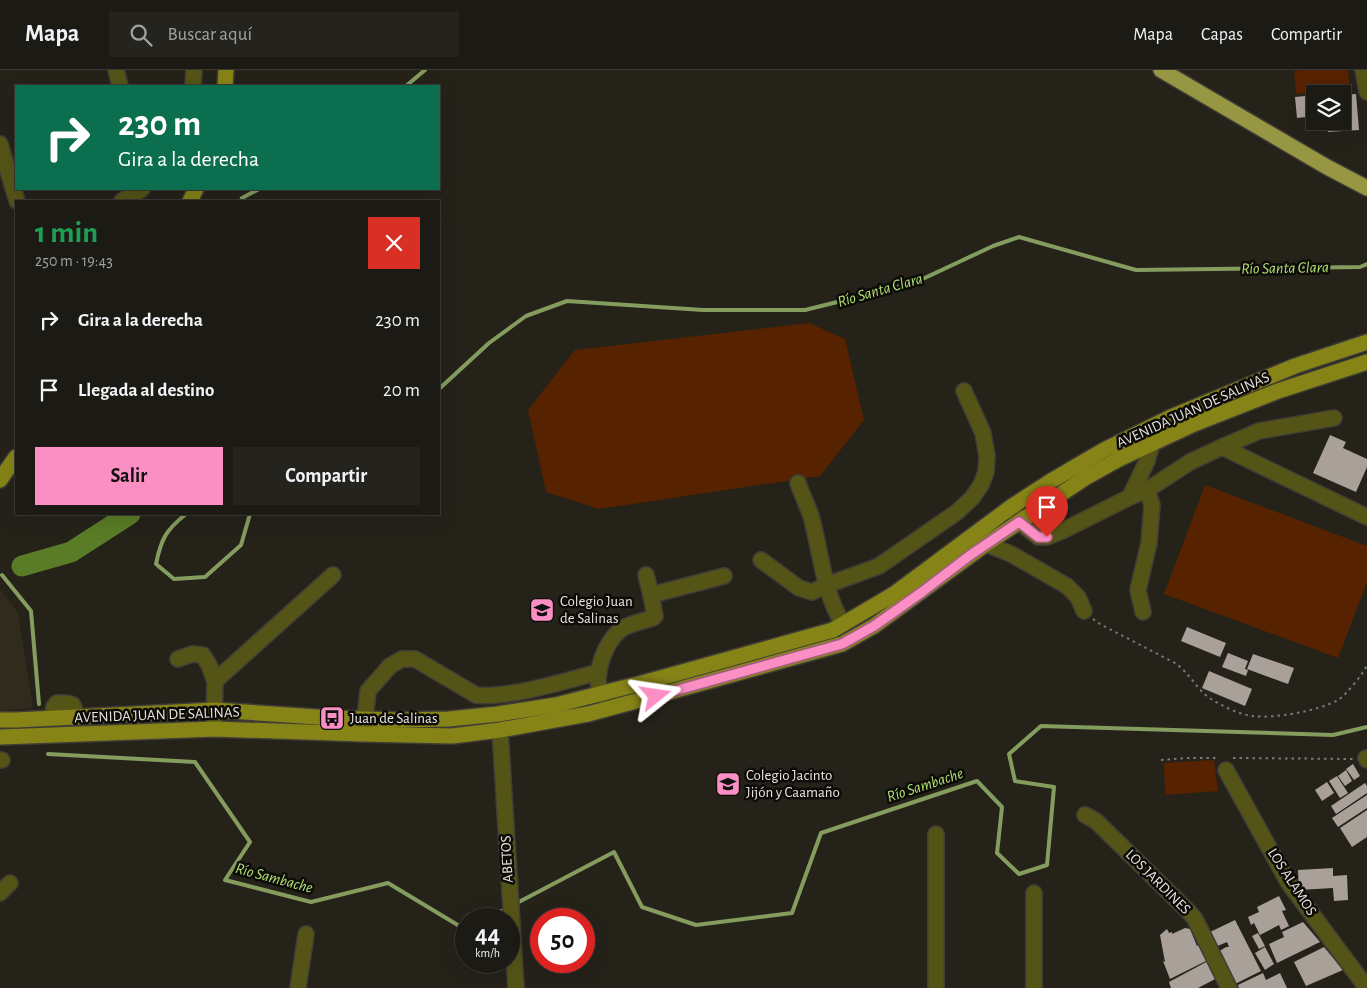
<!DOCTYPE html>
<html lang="es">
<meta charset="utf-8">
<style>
:root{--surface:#1c1a14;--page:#25231d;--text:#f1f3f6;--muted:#a0a1a0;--line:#3a3834;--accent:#fb8fc4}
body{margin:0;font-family:"Alegreya Sans",sans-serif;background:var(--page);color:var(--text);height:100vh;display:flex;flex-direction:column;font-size:19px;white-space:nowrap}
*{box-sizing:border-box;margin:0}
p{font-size:16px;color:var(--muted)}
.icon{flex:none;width:28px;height:28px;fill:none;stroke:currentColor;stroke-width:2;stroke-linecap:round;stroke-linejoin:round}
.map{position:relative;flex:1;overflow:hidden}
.panel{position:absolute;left:15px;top:130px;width:425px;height:315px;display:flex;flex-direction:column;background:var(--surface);border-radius:0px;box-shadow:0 5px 20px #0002,0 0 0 1px var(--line)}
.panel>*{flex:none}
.banner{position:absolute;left:15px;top:15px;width:425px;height:105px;border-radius:0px;box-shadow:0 5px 20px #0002,0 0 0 1px var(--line);background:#0b6e4f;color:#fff;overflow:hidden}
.tools{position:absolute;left:1306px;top:15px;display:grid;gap:10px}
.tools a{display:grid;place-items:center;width:45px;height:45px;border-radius:0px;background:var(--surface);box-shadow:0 5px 20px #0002,0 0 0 1px var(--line);font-size:25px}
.speed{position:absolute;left:455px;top:838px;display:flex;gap:10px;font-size:25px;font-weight:700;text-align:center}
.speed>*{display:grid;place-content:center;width:65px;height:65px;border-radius:50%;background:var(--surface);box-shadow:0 5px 20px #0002,0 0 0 1px var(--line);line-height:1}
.speed small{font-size:12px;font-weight:400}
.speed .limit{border:8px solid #d22;background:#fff;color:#111}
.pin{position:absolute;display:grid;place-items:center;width:42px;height:42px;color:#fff;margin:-51px -21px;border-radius:50% 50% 50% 0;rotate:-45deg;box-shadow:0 0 5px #0007}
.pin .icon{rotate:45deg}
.me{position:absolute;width:55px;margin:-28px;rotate:75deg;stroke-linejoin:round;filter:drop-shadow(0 0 4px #0008)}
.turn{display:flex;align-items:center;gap:18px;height:105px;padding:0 20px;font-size:22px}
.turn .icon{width:65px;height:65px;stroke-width:2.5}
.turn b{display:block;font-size:35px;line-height:42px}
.round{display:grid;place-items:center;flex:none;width:52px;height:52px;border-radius:0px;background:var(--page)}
.head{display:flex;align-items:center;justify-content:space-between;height:85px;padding:0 20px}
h1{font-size:30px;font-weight:700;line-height:38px;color:#1e9e55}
.primary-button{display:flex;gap:10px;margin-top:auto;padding:10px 20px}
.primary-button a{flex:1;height:58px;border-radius:0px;background:var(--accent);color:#111;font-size:20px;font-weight:700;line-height:58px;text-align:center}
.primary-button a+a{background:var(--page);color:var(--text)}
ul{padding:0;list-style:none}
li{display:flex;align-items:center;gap:15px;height:70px;padding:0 20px}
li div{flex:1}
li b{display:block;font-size:19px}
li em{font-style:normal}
header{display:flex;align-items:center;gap:30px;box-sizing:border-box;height:70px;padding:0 25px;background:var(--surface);border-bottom:1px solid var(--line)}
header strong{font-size:24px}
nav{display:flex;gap:28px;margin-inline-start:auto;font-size:18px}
.search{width:350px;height:45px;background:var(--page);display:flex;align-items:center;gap:12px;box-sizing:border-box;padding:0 18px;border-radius:0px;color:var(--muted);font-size:19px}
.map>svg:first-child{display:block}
.built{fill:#302b1d}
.green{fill:#572200}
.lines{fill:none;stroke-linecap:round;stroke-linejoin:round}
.stream{stroke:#849c5e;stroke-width:4}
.river{stroke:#5a7c26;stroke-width:21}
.building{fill:#a9a199}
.minor-casing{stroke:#403d36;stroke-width:18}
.major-casing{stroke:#403d36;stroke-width:18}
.highway-casing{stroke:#403d36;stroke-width:18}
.path{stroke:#7b7972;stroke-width:2;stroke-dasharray:2.5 4;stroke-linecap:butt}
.minor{stroke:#555417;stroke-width:15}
.major{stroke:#868417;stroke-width:15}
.highway{stroke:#979642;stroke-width:15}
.route-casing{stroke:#a35d7f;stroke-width:12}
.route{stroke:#fb8fc4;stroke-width:9}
.labels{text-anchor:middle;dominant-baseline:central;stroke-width:5;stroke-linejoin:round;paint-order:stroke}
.street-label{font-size:15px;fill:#e7e5df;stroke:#0d0b08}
.poi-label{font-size:15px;fill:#e7e5df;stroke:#0d0b08;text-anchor:start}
.water-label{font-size:16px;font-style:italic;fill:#b0e071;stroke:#0d0b08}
</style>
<header>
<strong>Mapa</strong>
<div class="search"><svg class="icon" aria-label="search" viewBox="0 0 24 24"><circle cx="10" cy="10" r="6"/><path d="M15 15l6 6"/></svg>Buscar aquí</div>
<nav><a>Mapa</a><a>Capas</a><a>Compartir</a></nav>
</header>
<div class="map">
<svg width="1367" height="918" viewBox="0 0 1367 918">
<rect width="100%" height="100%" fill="#25221a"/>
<path class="built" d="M0,519L18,543L33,638L0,641Z"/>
<g class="green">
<path d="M1301,0H1348L1350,20L1296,24L1294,1Z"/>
<path d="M809,253L845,269L864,350L820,406L599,439L546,422L528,340L575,280Z"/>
<path d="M1205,415L1367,476V512L1338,588L1164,524Z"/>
<path d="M1214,690L1218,721L1165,725L1164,693Z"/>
</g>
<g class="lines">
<g class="stream">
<path d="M406,16L425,0"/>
<path d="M241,131L242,128L259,119"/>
<path d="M439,319L489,273L526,246L567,231L703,240H805L914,213L993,176L1019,167L1136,200L1360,197L1367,194"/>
<path d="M186,444C166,460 161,469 156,494L174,509L205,507L241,475L250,444"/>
<path d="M2,505L31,541L39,634"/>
<path d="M48,684L195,692L250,772L225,810L311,832L388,813L466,860"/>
<path d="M515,834L614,782L642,837L696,855L792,843L821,763L977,711L1002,737L997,783L1019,804L1047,795L1054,717L1015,711L1009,684L1041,656L1333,665L1367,657"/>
<path d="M487,849L507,838"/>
</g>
<path class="river" d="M22,496L71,482L130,444"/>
</g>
<g class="building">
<path d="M1356,24L1359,60L1328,62L1327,51H1342V25Z"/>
<path d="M1315,25V46L1297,48L1295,27Z"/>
<path d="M1330,365L1346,372L1343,378L1367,389V397L1356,422L1313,403Z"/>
<path d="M1187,557L1226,573L1220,587L1181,571Z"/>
<path d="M1228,583L1248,591L1245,599L1248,600L1246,606L1222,597Z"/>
<path d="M1253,584L1294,598L1288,614L1247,599Z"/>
<path d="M1209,601L1252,619L1245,636L1202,618Z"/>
<path d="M1353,694L1360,706L1354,710L1346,699Z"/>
<path d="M1346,700L1352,711L1345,716L1338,706Z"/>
<path d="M1337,706L1348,723L1340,728L1329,711Z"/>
<path d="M1327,712L1334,723L1322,731L1315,720Z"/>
<path d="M1365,713L1367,716V723L1336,744L1331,736Z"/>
<path d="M1367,725V738L1338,757L1332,748Z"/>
<path d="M1367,740V767L1352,777L1340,758Z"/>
<path d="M1333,798V806L1347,805L1348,830L1334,831L1333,818L1299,820L1298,800Z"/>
<path d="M1279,826L1286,840L1282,841L1289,856L1281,860L1279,855L1260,865L1254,853L1251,855L1248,847L1259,842L1257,837Z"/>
<path d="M1235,850L1261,901L1235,914L1218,882L1226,877H1229L1227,872L1213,878L1206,864Z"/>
<path d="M1303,852L1320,872L1277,893L1269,874L1284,867L1282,862Z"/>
<path d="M1185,858L1190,859L1197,876L1200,874L1208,890L1170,909L1163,891L1165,892L1160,865L1167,859L1169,863L1172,862V864Z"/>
<path d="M1258,863L1265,876L1259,879L1252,866Z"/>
<path d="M1265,877L1274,894L1265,900L1255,883Z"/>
<path d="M1324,877L1343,900L1306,916L1294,892Z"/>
<path d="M1208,891L1217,908L1198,918H1171L1169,912Z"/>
<path d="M1263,903L1266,910L1280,903L1287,918H1239L1238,915Z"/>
</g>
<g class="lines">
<defs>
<g id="minor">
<path d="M116,0L120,16"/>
<path d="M1363,0L1367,22"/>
<path d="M193,16L194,0"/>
<path d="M0,74L17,131"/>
<path d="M122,131L142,119"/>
<path d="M1222,377L1367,447"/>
<path d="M798,413C802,424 807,435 811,446C821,482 823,522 843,554"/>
<path d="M1130,427L1147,391L1152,373"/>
<path d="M1011,437L1019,452L1038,467H1047L1062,461L1130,427L1147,420L1190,392L1222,377L1259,361L1334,348"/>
<path d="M986,474L1011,484L1067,516L1078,527L1084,541"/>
<path d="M761,490L799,518L812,522L827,515L879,496L957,442L972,428L981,415L986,402L987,386L983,363L964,321"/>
<path d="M651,525L724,506"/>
<path d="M1143,542L1138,520L1149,473L1152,435L1147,420"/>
<path d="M178,589L192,584L203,585L209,595L215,611L214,659"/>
<path d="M215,611L333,505"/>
<path d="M601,625C600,620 598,614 598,609C599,591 608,568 623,558C632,553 644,551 653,548L655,546L651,525L646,505"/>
<path d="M52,648L54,637L57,633C63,633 68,632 73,635L77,647"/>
<path d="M365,649L368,621L390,596L402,589H415L476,625C490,627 505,624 519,622C546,617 573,609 599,602"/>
<path d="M500,660L516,918"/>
<path d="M1366,688L1367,690"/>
<path d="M0,690H2"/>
<path d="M1226,700L1288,812L1367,918"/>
<path d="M1085,745L1096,751L1191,844L1195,849L1229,918"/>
<path d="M936,764V918"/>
<path d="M0,823L10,813"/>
<path d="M298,918L306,864"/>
<path d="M1034,918V823"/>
</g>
<g id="major">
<path d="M225,16L226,0"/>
<path d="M190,131L196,119"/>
<path d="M0,410L16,387"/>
<path d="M0,650H16L215,640L332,648L398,650L449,649L498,644L556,635L646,612L833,560L894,524L1011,437L1051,411L1104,380L1171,347L1295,296L1367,272"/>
<path d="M0,667L214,659L363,664L452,666L500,660L588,644L673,621L842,574L874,556L986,474L1085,408L1119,389L1194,354L1278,321L1367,292"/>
</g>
<path id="highway" d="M1161,0L1327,97L1367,118"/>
</defs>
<use href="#minor" class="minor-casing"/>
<use href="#major" class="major-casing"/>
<use href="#highway" class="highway-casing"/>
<g class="path">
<path d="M1093,549L1100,554L1175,593C1179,596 1183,599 1186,603C1195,612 1201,624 1213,630C1224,637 1239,644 1252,646C1274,649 1318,641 1338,630C1345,626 1364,603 1367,595"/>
<path d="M1233,688L1353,689"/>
<path d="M1161,690L1186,688H1218"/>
</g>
<use href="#minor" class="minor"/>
<use href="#major" class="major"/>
<use href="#highway" class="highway"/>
</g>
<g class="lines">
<defs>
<path id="route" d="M656,626L842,574L874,556L922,522L969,486L1019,452L1038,467H1047"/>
</defs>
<use href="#route" class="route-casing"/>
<use href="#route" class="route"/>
</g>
<defs>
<symbol id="school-square" viewBox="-11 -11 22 22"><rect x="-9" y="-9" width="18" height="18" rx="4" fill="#fb8fc4" stroke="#0d0b08"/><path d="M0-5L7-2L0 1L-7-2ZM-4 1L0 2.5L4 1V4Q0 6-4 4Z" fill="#111"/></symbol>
<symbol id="bus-square" viewBox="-11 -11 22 22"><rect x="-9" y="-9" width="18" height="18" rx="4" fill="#fb8fc4" stroke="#0d0b08"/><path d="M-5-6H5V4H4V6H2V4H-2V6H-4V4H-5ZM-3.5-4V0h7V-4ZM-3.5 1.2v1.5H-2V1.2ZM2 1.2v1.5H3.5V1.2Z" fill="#111"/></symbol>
</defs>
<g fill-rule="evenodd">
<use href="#school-square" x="528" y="526" width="28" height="28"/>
<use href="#bus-square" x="318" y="634" width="28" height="28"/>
<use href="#school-square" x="714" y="700" width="28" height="28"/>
</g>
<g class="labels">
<g class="street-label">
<text transform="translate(1193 340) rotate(-24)">AVENIDA JUAN DE SALINAS</text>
<text transform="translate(157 645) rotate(-2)">AVENIDA JUAN DE SALINAS</text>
<text transform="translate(507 789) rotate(-93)">ABETOS</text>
<text transform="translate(1158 812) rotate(45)">LOS JARDINES</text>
<text transform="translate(1292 812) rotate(57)">LOS ALAMOS</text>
</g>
<g class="poi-label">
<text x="560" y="531">Colegio Juan<tspan x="560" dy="17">de Salinas</tspan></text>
<text x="350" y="648">Juan de Salinas</text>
<text x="746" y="705">Colegio Jacinto<tspan x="746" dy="17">Jijón y Caamaño</tspan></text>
</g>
<g class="water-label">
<text transform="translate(1285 198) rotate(-1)">Río Santa Clara</text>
<text transform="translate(880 220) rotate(-16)">Río Santa Clara</text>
<text transform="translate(925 715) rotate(-18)">Río Sambache</text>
<text transform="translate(274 808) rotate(15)">Río Sambache</text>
</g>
</g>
</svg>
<div class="tools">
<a><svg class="icon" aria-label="layers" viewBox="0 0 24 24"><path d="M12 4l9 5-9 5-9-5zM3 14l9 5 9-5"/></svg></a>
</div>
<div class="speed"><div>44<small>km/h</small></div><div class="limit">50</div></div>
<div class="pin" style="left:1047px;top:467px;background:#d93025"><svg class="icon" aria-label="arrive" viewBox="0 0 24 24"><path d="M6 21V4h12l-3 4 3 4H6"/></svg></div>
<svg class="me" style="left:656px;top:626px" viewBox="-20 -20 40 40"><path d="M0-17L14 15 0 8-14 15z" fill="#fb8fc4" stroke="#fff" stroke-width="4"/></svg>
<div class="banner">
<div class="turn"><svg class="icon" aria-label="right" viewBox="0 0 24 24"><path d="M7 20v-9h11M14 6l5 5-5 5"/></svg><div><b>230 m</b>Gira a la derecha</div></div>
</div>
<section class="panel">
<div class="head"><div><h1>1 min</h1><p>250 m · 19:43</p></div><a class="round" style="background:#d93025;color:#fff"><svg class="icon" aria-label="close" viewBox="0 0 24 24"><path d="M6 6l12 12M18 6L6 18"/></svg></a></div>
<ul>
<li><svg class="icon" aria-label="right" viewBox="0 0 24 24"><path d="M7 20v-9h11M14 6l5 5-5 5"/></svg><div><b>Gira a la derecha</b></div><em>230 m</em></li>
<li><svg class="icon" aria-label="arrive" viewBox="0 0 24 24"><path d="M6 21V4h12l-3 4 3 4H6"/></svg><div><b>Llegada al destino</b></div><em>20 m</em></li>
</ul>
<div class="primary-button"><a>Salir</a><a>Compartir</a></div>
</section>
</div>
